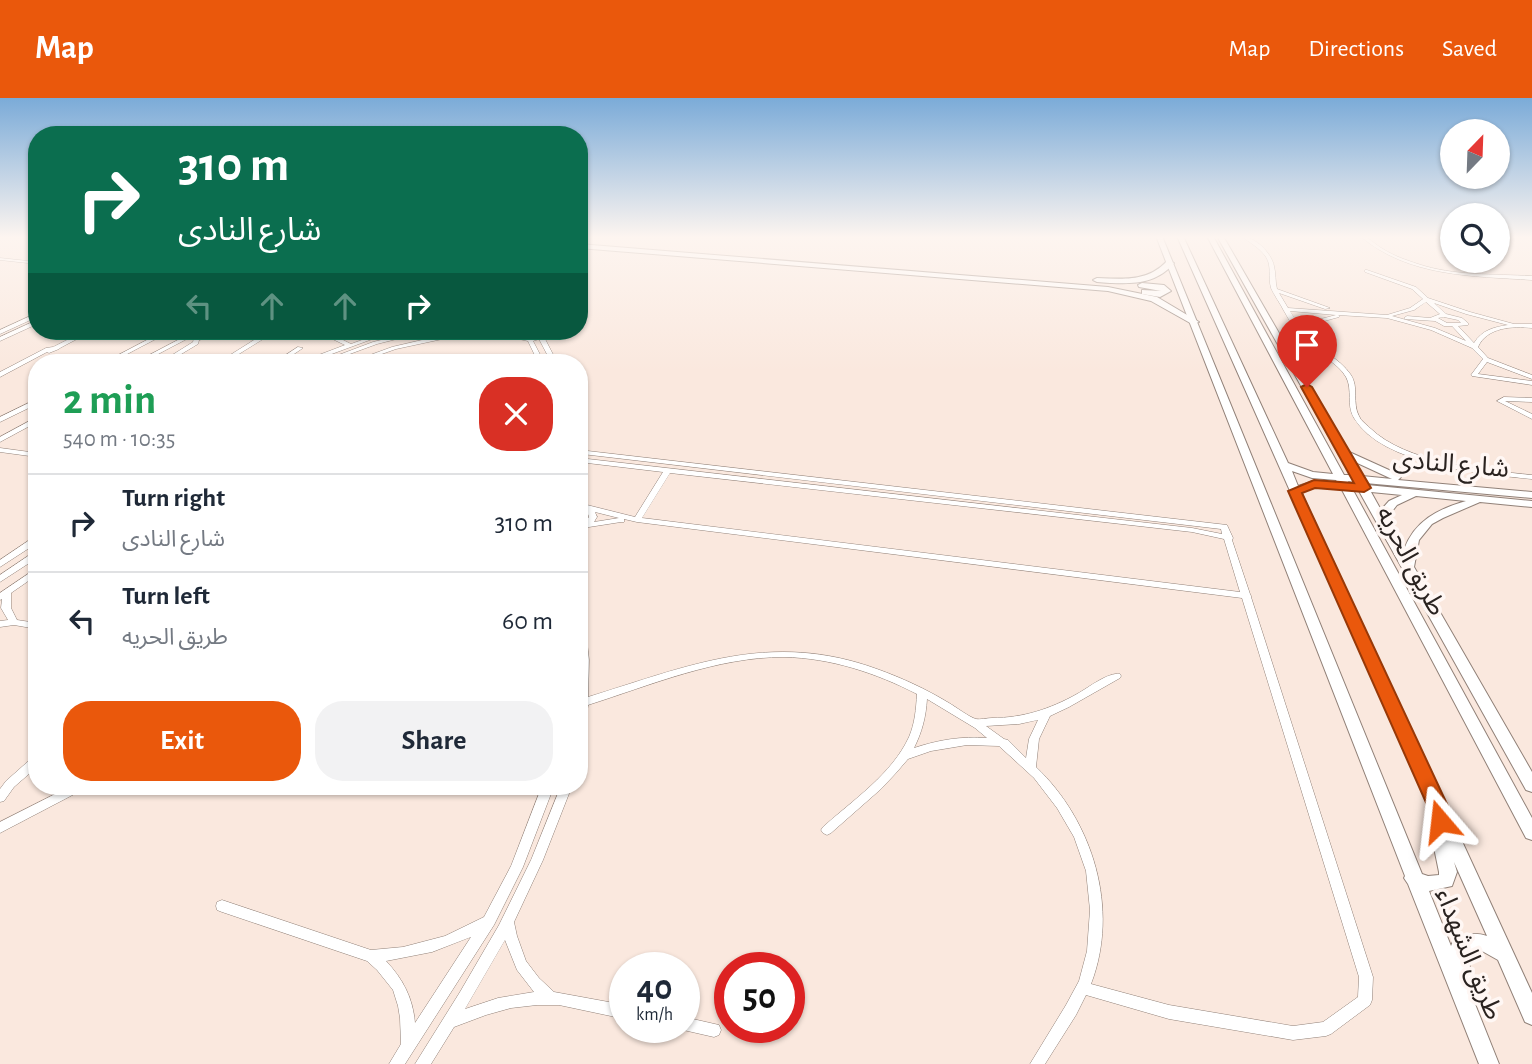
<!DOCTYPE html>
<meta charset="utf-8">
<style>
:root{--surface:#fff;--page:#f2f2f3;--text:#1f2937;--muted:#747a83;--line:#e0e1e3;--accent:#ea580c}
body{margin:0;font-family:"Alegreya Sans","Noto Sans Arabic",sans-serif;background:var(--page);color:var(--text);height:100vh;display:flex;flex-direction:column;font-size:26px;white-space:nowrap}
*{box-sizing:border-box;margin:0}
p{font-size:23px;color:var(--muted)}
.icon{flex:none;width:38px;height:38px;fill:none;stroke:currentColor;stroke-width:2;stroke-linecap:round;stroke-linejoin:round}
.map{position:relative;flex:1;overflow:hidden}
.drawer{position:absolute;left:28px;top:256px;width:560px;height:441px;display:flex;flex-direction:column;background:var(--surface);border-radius:28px;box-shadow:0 2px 5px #0004}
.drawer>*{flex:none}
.guide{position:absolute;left:28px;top:28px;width:560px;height:214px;border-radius:28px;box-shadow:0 2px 5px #0004;background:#0b6e4f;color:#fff;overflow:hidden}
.needle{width:46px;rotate:23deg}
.fabs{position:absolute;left:1440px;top:21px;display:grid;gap:14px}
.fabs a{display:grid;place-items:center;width:70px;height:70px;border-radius:50%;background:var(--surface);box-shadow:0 2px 5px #0004;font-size:35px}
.speed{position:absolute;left:609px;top:854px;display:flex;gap:14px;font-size:35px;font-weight:700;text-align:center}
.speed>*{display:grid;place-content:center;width:91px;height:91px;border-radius:50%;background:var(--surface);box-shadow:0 2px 5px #0004;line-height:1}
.speed small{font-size:18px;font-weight:400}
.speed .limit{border:10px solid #d22;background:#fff;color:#111}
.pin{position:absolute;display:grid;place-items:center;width:60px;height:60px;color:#fff;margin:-72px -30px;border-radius:50% 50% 50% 0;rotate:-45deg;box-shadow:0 0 7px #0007}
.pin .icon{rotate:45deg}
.me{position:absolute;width:77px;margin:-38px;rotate:343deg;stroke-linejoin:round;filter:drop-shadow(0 0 5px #0008)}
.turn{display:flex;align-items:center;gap:24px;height:147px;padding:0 35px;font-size:32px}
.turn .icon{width:91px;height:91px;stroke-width:2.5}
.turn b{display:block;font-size:49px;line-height:60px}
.lanes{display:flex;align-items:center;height:66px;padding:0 35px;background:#0003;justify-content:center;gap:35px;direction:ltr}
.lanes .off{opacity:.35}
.round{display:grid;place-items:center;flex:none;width:74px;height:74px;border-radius:28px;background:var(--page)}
.summary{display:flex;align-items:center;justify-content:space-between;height:119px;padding:0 35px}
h1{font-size:42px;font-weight:700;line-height:52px;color:#1e9e55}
.cta{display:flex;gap:14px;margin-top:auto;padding:14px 35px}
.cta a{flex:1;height:80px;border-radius:28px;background:var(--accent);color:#fff;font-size:28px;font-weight:700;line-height:80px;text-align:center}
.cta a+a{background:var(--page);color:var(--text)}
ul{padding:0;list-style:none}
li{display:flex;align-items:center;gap:21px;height:98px;padding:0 35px;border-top:2px solid var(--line)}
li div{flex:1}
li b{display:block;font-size:26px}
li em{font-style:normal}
header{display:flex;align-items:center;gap:42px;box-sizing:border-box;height:98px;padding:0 35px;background:var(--accent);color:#fff}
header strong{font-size:33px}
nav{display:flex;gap:38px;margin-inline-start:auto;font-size:24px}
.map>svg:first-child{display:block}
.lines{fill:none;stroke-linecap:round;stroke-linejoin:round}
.street-casing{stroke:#918178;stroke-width:1}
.secondary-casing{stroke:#918178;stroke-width:2}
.primary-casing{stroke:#918178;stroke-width:2}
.street{fill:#fff;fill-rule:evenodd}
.secondary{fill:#fff;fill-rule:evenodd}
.primary{fill:#fff;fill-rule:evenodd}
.route{fill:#ea580c;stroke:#983908;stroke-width:2}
.labels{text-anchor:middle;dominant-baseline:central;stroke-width:7;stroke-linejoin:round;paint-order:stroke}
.street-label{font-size:26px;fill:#2a2320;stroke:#fff7f4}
</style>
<header>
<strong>Map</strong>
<nav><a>Map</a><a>Directions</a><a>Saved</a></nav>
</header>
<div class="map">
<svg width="1532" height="966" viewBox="0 0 1532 966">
<rect width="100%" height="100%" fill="#fae8de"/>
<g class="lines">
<defs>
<g id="street">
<path d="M1241,138C1255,139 1271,154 1274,168C1276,176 1275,183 1277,191L1330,210L1325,211L1279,195L1288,210L1387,217L1410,210L1423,201L1412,191L1365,174V172H1367L1416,189L1428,200L1470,214L1514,226H1532V230C1513,228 1487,229 1478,249L1488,260L1532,277V281L1487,264L1478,276L1532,283V287L1472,278L1471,277L1483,261L1472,250L1431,232L1387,220L1338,217L1340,218L1339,219L1317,225L1303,234C1316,251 1339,259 1351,277C1359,289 1352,305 1359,318C1361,323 1366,326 1370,330C1406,365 1483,372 1532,377V381C1482,376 1382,367 1354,320C1346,307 1353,292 1346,279C1338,265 1321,258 1309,248C1298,238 1291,225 1284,213C1280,205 1274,197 1271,190C1268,179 1272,168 1266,159C1260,150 1249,144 1241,138ZM1426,204L1440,216L1430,220L1407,218L1404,220L1405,221L1435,223L1444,228H1452L1466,243L1435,230L1392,218L1414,212ZM1434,205L1466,216L1508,227C1494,229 1482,232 1474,245L1458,228L1468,227V225L1462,220L1446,216ZM1290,213L1336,217L1313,223L1301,231ZM1444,219L1458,222L1461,225H1447L1438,220Z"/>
<path d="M1360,138C1369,138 1375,147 1383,151C1394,158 1406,162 1418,166C1454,178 1494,176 1532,178V182C1472,178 1408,179 1360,138Z"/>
<path d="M0,160L37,164V166L0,162Z"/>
<path d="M37,215V219L0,236V232Z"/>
<path d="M37,222V226L0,243V239Z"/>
<path d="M85,233H92L60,250L59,251L49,255L47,254L0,279V274L46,250L53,249Z"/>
<path d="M164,233H171L112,264H105Z"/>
<path d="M195,233H202L143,264H136Z"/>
<path d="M269,233H276L226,264H219L254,242C235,240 217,237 199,242L198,246L168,264H161L193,244L194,240L220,236L259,239Z"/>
<path d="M302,233L327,234L351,246L381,235L386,236L310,264H302L303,263L345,247L324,237L305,235Z"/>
<path d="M419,233H428L377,246L328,264H320L373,244Z"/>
<path d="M461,233L517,237C524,229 538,232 545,238L544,239L557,264H551L539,241L533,243L544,264H538L528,243L519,241L461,237L396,251L359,264H351L392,249ZM533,235L537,238L530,240L523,238L524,236Z"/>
<path d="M298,249L303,250L282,264H275Z"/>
<path d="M1504,299L1532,300V304L1505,303L1532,316V321L1497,303Z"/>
<path d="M37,301V306L0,324V319Z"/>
<path d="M37,319V324L0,344V339Z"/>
<path d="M0,350L37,355V359L0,354Z"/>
<path d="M579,352L1227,427L1233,440L1232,442L1250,496L1251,498V499L1373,879L1372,902L1370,907L1331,936L1326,938L1293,942L1169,921L1086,897L1076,917L1045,966H1030L1066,907L1079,883L1087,853L1090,812L1086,773L1074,739L1057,710L1034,680L999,648L967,647L931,653L908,661L896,675L881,691L831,735L827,737L823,735L821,732L823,729C853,702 892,676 909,639C915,625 916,611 917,596C876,575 831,560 784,559C717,559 651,587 588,607L584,634L583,637L579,638V516L584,519L589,562L588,599C689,568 770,532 877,571C902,580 926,591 949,605C956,609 969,619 976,621C980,622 987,620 992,620C1023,620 1050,611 1077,596C1088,590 1108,574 1120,576L1121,578L1120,580L1069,609L1050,618L1039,641L1036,669C1093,723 1120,811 1091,886L1169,907L1293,928L1323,924L1358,899L1359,879L1242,500L637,424L624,421V424H621L589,429L579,434V428L584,425L589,419L587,413L579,410V405L635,419L663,374L579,364V360L1192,430L1222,436L1221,431L582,356H579ZM670,375L1192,434L1224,441L1240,494L642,420ZM595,414L619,420L594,424L597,419ZM927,601L975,630L987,640C962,638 938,642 914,650C922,634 926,619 927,601ZM1038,622L1029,641L1026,660L1008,642L1004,641L986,628L1019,626Z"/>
<path d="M34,439H37V445L0,469V462Z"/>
<path d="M34,454H37V460L0,484V477Z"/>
<path d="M37,470V477L11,495V510L17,522L37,525V531L14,527L0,529V523L8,522L1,510L2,501L0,502V495Z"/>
<path d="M37,658V669L14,689L4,703L0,704V691L6,683L33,659Z"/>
<path d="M71,688H86L84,691L0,735V724Z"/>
<path d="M542,688H554L523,769L494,827L405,966H389L401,946L400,920L398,908L393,892L377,872L367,863L222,814L217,812L216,808L217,804L222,802L371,852L403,849L445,838L484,819L511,768ZM471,839L415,925C413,900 403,881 386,863L432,854Z"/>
<path d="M561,688H572L543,762L514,824L517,838L526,863L539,880L554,894L625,907V921L559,907H537L511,910L486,917L454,929L431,966H415L460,894L499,827L531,762ZM505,842L517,872L534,894L498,900L465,911Z"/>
<path d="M684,919L719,927L721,932L719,937L714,939L679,931L678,929H684Z"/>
</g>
<path id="secondary" d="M1156,138H1162L1422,776L1428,778L1439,777V774L1430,730L1435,720L1177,138H1183L1288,365L1313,374L1333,376L1207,138H1213L1344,377H1351L1217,138H1223L1347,353L1400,377L1401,379L1398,382L1532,394V400L1365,385L1367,387L1532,403V409L1480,404L1443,420L1432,426L1419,442L1414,469L1532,674V694L1526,692L1359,393L1355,390L1356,388L1354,384L1348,383L1532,720V742L1526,740L1341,390L1315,389L1301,394L1532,895V927L1525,924L1498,862L1482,853L1469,852L1467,858L1478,899L1475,906L1499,966H1479L1408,786L1404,780L1405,778ZM1353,363L1392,381L1362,378ZM1292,373L1312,380L1336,382L1338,385L1314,383L1298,388ZM1371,394L1402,397L1389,403L1381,412ZM1416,398L1466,403C1438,411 1414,423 1404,452L1386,421L1397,407ZM1454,764L1487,838C1475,834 1466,836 1454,841L1451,848L1429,793L1452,788L1457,774Z"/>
<g id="primary">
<path d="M579,146L1108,189L1157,199L1199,224L1192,226L1151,203L1108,193L579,150Z"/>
<path d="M1167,163L1174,165C1154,189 1125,186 1097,184L1093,182L1097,180C1123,181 1148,184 1167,163Z"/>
<path d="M1142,185L1164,187L1171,193L1160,199L1142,196V192L1161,193L1139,189L1138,187Z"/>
</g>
</defs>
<use href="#street" class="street-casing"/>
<use href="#secondary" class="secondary-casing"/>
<use href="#primary" class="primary-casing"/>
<use href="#street" class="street"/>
<use href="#secondary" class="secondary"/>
<use href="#primary" class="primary"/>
</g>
<linearGradient id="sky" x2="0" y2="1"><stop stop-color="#7babd8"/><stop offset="0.51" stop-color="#fdf5f0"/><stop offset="1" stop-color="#fdf5f0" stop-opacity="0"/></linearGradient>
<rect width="1532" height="273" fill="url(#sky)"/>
<path class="route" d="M1307,286L1312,289L1371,390L1364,394L1315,390L1302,395L1454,721L1451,727L1440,731L1433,729L1429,723L1432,718L1288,393L1314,382L1354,385L1301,289Z"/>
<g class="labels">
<g class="street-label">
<text transform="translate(1451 366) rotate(5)">شارع النادى</text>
<text transform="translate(1411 463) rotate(62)">طريق الحريه</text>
<text transform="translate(1469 856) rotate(68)">طريق الشهداء</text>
</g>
</g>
</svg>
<div class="fabs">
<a><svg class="needle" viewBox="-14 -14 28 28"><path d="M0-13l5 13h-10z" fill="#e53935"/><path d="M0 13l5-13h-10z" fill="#747a83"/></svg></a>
<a><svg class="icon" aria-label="search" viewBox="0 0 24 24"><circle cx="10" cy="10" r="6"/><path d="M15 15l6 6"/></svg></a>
</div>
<div class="speed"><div>40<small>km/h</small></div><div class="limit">50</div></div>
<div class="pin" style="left:1307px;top:289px;background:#d93025"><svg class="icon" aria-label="arrive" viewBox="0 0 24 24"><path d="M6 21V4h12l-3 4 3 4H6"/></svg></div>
<svg class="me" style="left:1440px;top:723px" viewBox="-20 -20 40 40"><path d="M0-17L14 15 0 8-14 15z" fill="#ea580c" stroke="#fff" stroke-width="4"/></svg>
<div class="guide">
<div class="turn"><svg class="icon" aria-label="right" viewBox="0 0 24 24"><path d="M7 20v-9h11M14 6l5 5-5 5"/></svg><div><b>310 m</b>شارع النادى</div></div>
<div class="lanes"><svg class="icon off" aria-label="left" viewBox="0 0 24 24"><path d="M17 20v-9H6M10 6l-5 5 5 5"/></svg><svg class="icon off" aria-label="ahead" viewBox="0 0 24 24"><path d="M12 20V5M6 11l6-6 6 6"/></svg><svg class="icon off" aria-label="ahead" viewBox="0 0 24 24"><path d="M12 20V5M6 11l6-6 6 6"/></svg><svg class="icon" aria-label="right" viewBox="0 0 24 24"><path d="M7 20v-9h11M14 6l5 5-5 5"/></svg></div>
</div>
<section class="drawer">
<div class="summary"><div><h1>2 min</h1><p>540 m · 10:35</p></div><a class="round" style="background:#d93025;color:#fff"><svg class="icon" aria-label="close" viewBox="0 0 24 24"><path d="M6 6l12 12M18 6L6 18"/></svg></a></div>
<ul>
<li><svg class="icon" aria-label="right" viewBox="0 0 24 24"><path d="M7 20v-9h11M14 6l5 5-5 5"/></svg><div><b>Turn right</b><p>شارع النادى</p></div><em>310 m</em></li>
<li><svg class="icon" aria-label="left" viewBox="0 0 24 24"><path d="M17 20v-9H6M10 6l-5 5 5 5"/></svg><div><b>Turn left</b><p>طريق الحريه</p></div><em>60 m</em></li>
</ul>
<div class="cta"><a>Exit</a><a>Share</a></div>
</section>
</div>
